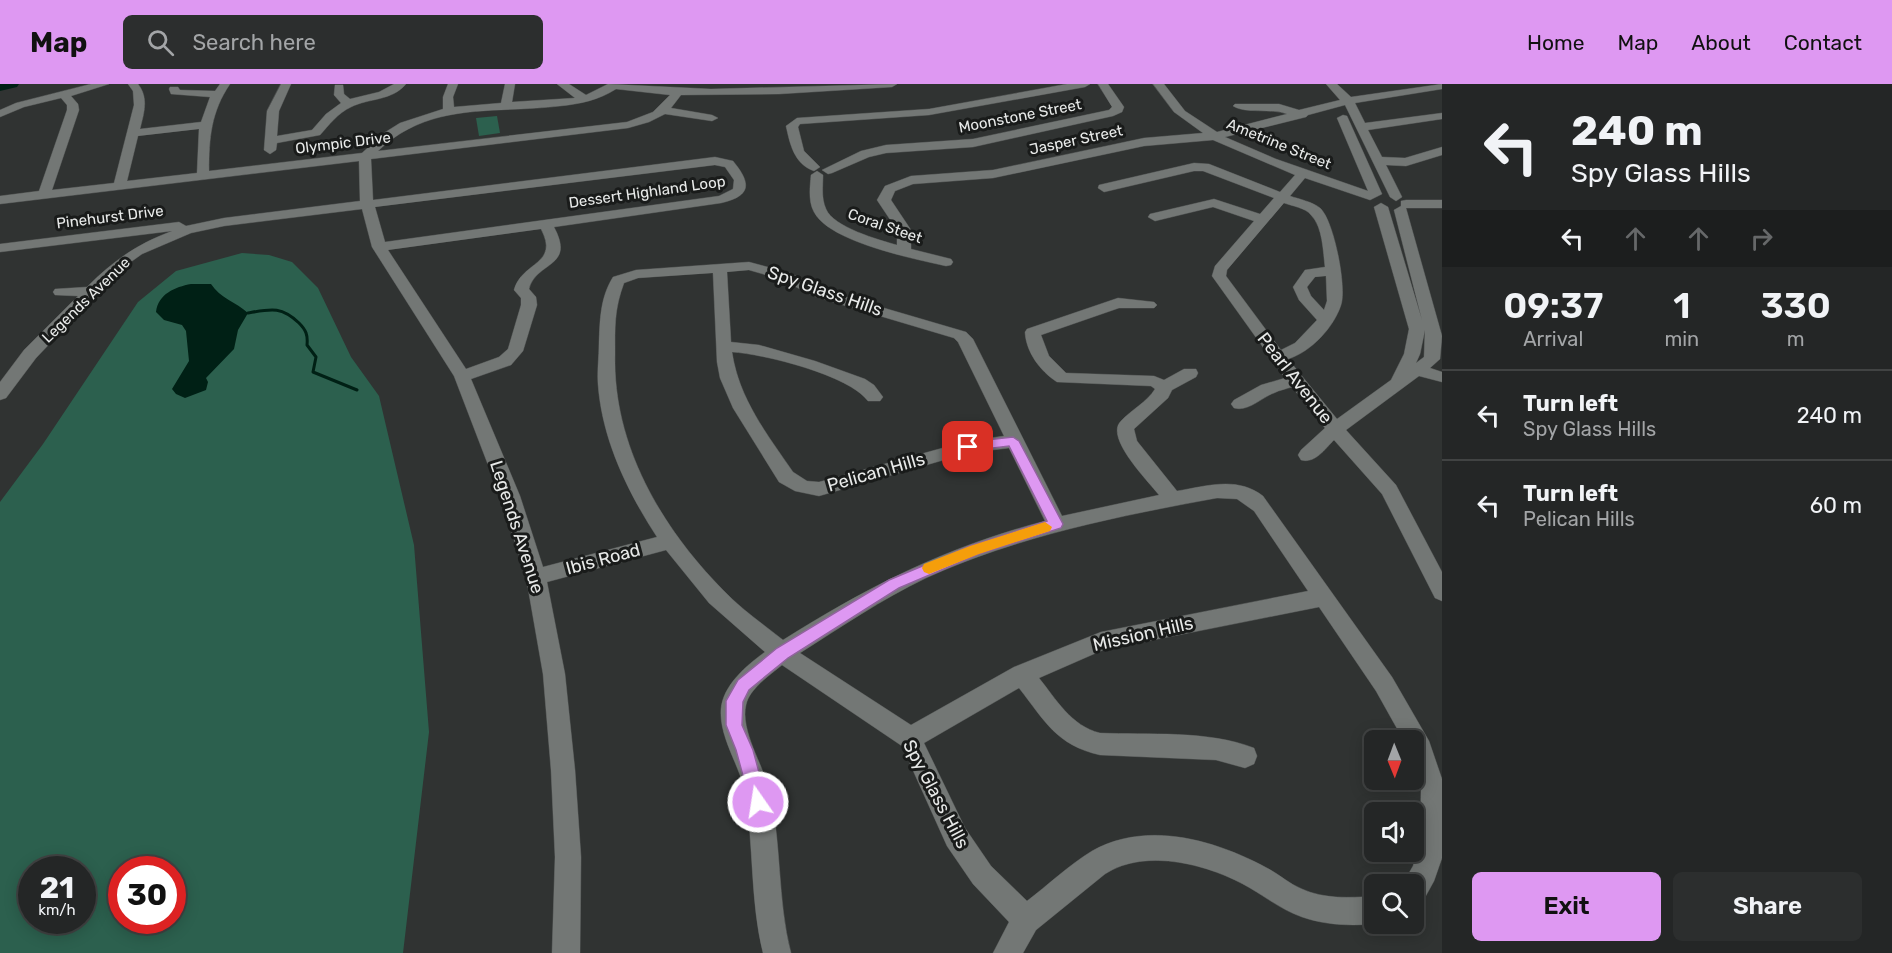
<!DOCTYPE html>
<style>
:root{--surface:#242626;--page:#2c2e2e;--text:#f1f3f6;--muted:#a3a5a7;--line:#414343;--accent:#de98f2}
body{margin:0;font-family:Rubik,sans-serif;background:var(--page);color:var(--text);height:100vh;display:flex;flex-direction:column;font-size:22px;white-space:nowrap}
*{box-sizing:border-box;margin:0}
p{font-size:20px;color:var(--muted)}
.icon{flex:none;width:33px;height:33px;fill:none;stroke:currentColor;stroke-width:2;stroke-linecap:round;stroke-linejoin:round}
.map{position:relative;flex:1;overflow:hidden}
.panel{display:flex;flex-direction:column;background:var(--surface);width:450px}
.panel>*{flex:none}
.hud{background:#242626;color:var(--text);overflow:hidden}
.needle{width:39px;rotate:179deg}
.fabs{position:absolute;left:1364px;top:646px;display:grid;gap:12px}
.fabs a{display:grid;place-items:center;width:60px;height:60px;border-radius:9px;background:var(--surface);box-shadow:0 3px 15px #0003,0 0 0 2px var(--line);font-size:30px}
.speed{position:absolute;left:18px;top:772px;display:flex;gap:12px;font-size:30px;font-weight:700;text-align:center}
.speed>*{display:grid;place-content:center;width:78px;height:78px;border-radius:50%;background:var(--surface);box-shadow:0 3px 15px #0003,0 0 0 2px var(--line);line-height:1}
.speed small{font-size:15px;font-weight:400}
.speed .limit{border:9px solid #d22;background:#fff;color:#111}
.pin{position:absolute;display:grid;place-items:center;width:51px;height:51px;color:#fff;margin:-26px;border-radius:12px;box-shadow:0 3px 9px #0006}
.me{position:absolute;width:66px;margin:-33px;rotate:347deg;stroke-linejoin:round;filter:drop-shadow(0 0 4px #0008)}
.turn{display:flex;align-items:center;gap:21px;height:126px;padding:0 30px;font-size:27px}
.turn .icon{width:78px;height:78px;stroke-width:2.5}
.turn b{display:block;font-size:42px;line-height:51px}
.lanes{display:flex;align-items:center;height:57px;padding:0 30px;background:#0003;justify-content:center;gap:30px;direction:ltr}
.lanes .off{opacity:.35}
.eta{display:flex;justify-content:space-evenly;align-items:center;height:102px;text-align:center}
.eta b{font-size:36px;font-weight:600;line-height:42px}
.button{display:flex;gap:12px;margin-top:auto;padding:12px 30px}
.button a{flex:1;height:69px;border-radius:9px;background:var(--accent);color:#111;font-size:24px;font-weight:600;line-height:69px;text-align:center}
.button a+a{background:var(--page);color:var(--text)}
ul{padding:0;list-style:none}
li{display:flex;align-items:center;gap:18px;height:90px;padding:0 30px;border-top:2px solid var(--line)}
li div{flex:1}
li b{display:block;font-size:22px}
li em{font-style:normal}
header{display:flex;align-items:center;gap:36px;box-sizing:border-box;height:84px;padding:0 30px;background:var(--accent);color:#111}
header strong{font-size:28px}
nav{display:flex;gap:33px;margin-inline-start:auto;font-size:21px}
.search{width:420px;height:54px;background:var(--page);display:flex;align-items:center;gap:15px;box-sizing:border-box;padding:0 21px;border-radius:9px;color:var(--muted);font-size:22px}
main{display:flex;flex:1;min-height:0}
.map>svg:first-child{display:block}
.green{fill:#2c604e;fill-rule:evenodd}
.water{fill:#002015}
.lines{fill:none;stroke-linecap:round;stroke-linejoin:round}
.stream{stroke:#002015;stroke-width:3}
.river{fill:#002015;fill-rule:evenodd}
.minor-casing{stroke:#4e5150;stroke-width:1}
.minor{fill:#737775;fill-rule:evenodd}
.route{fill:#de98f2;stroke:#90639d;stroke-width:1.5}
.slow{fill:#f59e0b}
.labels{text-anchor:middle;dominant-baseline:central;stroke-width:6;stroke-linejoin:round;paint-order:stroke}
.far-street-label{font-size:15px;fill:#e8eae9;stroke:#191b1a}
.street-label{font-size:18px;fill:#e8eae9;stroke:#191b1a}
</style>
<header>
<strong>Map</strong>
<div class="search"><svg class="icon" aria-label="search" viewBox="0 0 24 24"><circle cx="10" cy="10" r="6"/><path d="M15 15l6 6"/></svg>Search here</div>
<nav><a>Home</a><a>Map</a><a>About</a><a>Contact</a></nav>
</header>
<main>
<div class="map">
<svg width="1442" height="869" viewBox="0 0 1442 869">
<rect width="100%" height="100%" fill="#303332"/>
<g class="green">
<path d="M497,32L500,49L479,52L476,34Z"/>
<path d="M242,169L269,171L292,178L318,204L351,273L379,312L414,461L429,648L403,869H0V418L43,360L138,218L176,187ZM32,786H82V837H32ZM122,786H172V837H122Z"/>
</g>
<path class="water" d="M191,200H211C220,214 236,218 248,229L238,246L234,265L206,294L208,298L206,306L185,314L176,310L172,305L189,277L186,247L182,241L164,236L156,228C158,210 175,203 191,200Z"/>
<g class="lines">
<path class="stream" d="M248,229C271,225 281,222 299,239C306,246 308,251 307,261L316,273L313,288L357,306"/>
<path class="river" d="M0,0H19L17,3L0,7Z"/>
<defs>
<g id="minor">
<path d="M91,0H109L71,12L78,20L79,26L52,106L114,99L134,21L133,7L128,0H138C149,14 144,29 140,45L201,38L210,13L171,10L169,5L170,3H178L180,6L215,7L220,0H230C211,28 209,54 209,87L362,69L384,49L400,39L443,25V13L448,0H458L453,13L454,23L501,19L505,0H515L512,18L575,14L557,0H569L586,11L608,0L711,5L897,0L892,3L779,10L681,11L671,24L712,31L718,34L712,37L665,30L649,38L628,44L371,75L373,116L715,73L733,77C752,100 751,112 721,119L554,143C576,184 536,177 529,205L536,213L537,221L523,267L511,281L471,295L520,412L543,483L657,453C627,407 602,355 598,300C597,287 599,273 599,259C600,236 600,214 613,193L636,186L749,178L790,189L826,207L966,248L973,255L1062,432L1159,411C1148,397 1104,353 1121,337C1131,326 1147,318 1155,305L1151,302L1057,298C1040,287 1026,268 1025,248L1027,245L1118,214L1154,218L1157,221L1154,224H1119L1041,251L1049,272L1066,289L1154,292L1164,296L1184,285H1196L1198,289L1196,293L1172,306L1168,314L1134,345L1137,357L1177,407C1207,402 1237,392 1263,412L1392,593L1429,657L1442,695V774L1434,797L1423,817L1413,821V801H1402L1413,782L1420,758L1421,705L1413,682V657H1404L1376,607L1319,523L1103,566L1039,594C1056,615 1071,642 1100,649C1148,651 1208,646 1254,664L1257,672L1254,680L1245,684L1216,676L1100,671C1056,661 1045,637 1019,604L924,659L965,744L991,782L1027,817C1048,801 1069,781 1092,767C1147,736 1215,756 1267,784C1279,790 1289,800 1302,805C1324,815 1350,814 1374,812V840C1349,842 1325,841 1302,833C1282,826 1267,814 1250,804C1211,781 1146,763 1105,790L1036,846L1023,869H993L1009,838L973,800L947,762L902,662L782,581C770,591 749,605 746,621C740,646 763,681 769,705C782,758 777,815 791,869H763C750,816 754,762 745,709C740,681 719,654 721,625C723,601 747,581 765,568L709,519L666,466L547,498L565,590L575,686L581,773L580,869H552L555,773L551,686L543,590L526,493L500,412L454,292L372,163L362,125L224,142L191,149L142,170L121,185L36,274L6,314L0,316V298L24,266L78,212L55,211L53,208L55,205L87,203C113,177 137,160 172,147L0,168V160L179,138L186,142L224,134L360,117L359,77L0,120V112L39,107L67,26V21L61,14L24,23L0,33V26L16,19ZM616,5L670,11L653,28L627,38L378,67C430,17 494,30 560,22C580,20 599,16 616,5ZM199,45L197,89L127,97L138,52ZM715,81L725,83L734,96L733,105L719,112L385,158L375,123ZM541,145C560,181 522,177 514,206L521,214V221L508,265L499,273L466,285L388,166ZM749,186L780,195L816,213L954,254L958,258L1004,352L968,357L819,398L807,397L793,388C767,350 739,315 732,268C764,270 849,291 868,317H880L883,313L874,301L865,295L815,277L759,261L731,258L727,188ZM713,189L717,278L720,294L733,324L779,398L795,407L819,412L968,369L1009,364L1045,437C946,463 869,502 783,556C763,540 741,525 723,506C661,443 613,361 615,271C615,243 614,226 624,199L638,194ZM1217,414L1237,415L1254,427L1308,507L1101,548L1014,583L911,641L800,569C841,543 882,515 926,494C1018,452 1119,432 1217,414Z"/>
<path d="M281,0H291L279,27L277,52L312,46L326,30L341,19L334,11L335,1H343L344,10L350,15L379,8L394,0H406C392,17 369,14 351,23C338,29 329,41 320,51L277,59L276,66L270,70L264,66L267,27Z"/>
<path d="M1067,0H1090L1085,3L929,31L800,40L798,43L804,67L820,83L814,87C794,80 790,60 786,42L797,34L929,25Z"/>
<path d="M1098,0H1108L1124,23L1122,28L1113,32L973,63L886,69L869,73L832,89L828,90L822,86L861,67L886,61L973,55L1109,26L1112,23Z"/>
<path d="M1153,0H1164L1185,27L1217,48L1287,30C1272,24 1244,30 1233,22L1235,20H1279L1299,26L1340,16L1326,0H1337L1351,13L1442,0V5L1355,19L1365,39L1442,29V35L1368,46L1382,73L1405,74L1442,63V71L1406,82L1386,81L1402,113L1396,117L1390,113L1345,21L1308,31L1306,33L1225,53L1276,75L1368,107L1337,34L1343,31L1347,32L1382,110L1370,116L1305,94L1290,112C1299,115 1313,118 1320,124C1334,136 1347,204 1341,221C1334,243 1311,268 1288,275L1337,335L1391,296L1404,270L1409,245L1374,123L1381,119L1388,123L1422,236L1394,126L1401,122V117L1406,116H1442V124H1406L1442,252L1440,275L1430,284L1442,288V298L1419,292L1346,346L1396,401L1442,488V517L1435,514L1382,410L1334,356C1325,365 1315,380 1301,376L1298,371L1301,366L1325,344L1292,303C1286,305 1280,306 1274,309C1261,314 1248,328 1234,324L1231,320L1234,316L1261,301L1285,294L1212,192L1215,182L1254,137L1213,123L1155,137L1148,133L1150,130L1214,115L1260,130L1274,114L1203,87H1194L1104,108L1098,104L1099,101L1194,79L1209,80L1280,108L1295,91L1213,56L1144,62L993,94L913,100L895,107L891,116L911,146V165L951,175L953,178L951,181L946,182C915,175 829,158 814,128C808,117 810,103 811,91L817,87L823,91C823,102 821,114 826,125C833,143 879,156 897,161V146L877,116L885,102L911,92L993,86L1144,54L1203,49L1174,28ZM1284,119C1292,122 1306,124 1311,131C1323,143 1323,168 1325,183L1305,186L1293,203L1299,216L1317,236L1295,259L1281,266L1226,192L1227,186ZM1326,192L1327,217L1324,226L1311,212L1307,203L1315,193ZM1425,246L1424,273L1416,279L1420,270Z"/>
</g>
</defs>
<use href="#minor" class="minor-casing"/>
<use href="#minor" class="minor"/>
</g>
<path class="route" d="M1013,353L1019,357L1063,440L1061,444L979,470L899,504L788,574L749,606L743,618L742,641L753,666L767,718L765,725L758,727L752,725L736,666L726,641V617L738,596L777,564L889,496L970,462L1047,437L1009,362L968,367L961,363L968,358Z"/>
<path class="slow" d="M1045,438L1052,443L1050,447L979,470L929,490L924,488L922,484L924,480L970,462Z"/>
<g class="labels">
<g class="far-street-label">
<text transform="translate(1020 32) rotate(-11)">Moonstone Street</text>
<text transform="translate(1076 56) rotate(-12)">Jasper Street</text>
<text transform="translate(343 59) rotate(-7)">Olympic Drive</text>
<text transform="translate(1279 60) rotate(22)">Ametrine Street</text>
<text transform="translate(647 108) rotate(-8)">Dessert Highland Loop</text>
<text transform="translate(110 133) rotate(-7)">Pinehurst Drive</text>
<text transform="translate(885 142) rotate(19)">Coral Steet</text>
<text transform="translate(86 216) rotate(-44)">Legends Avenue</text>
</g>
<g class="street-label">
<text transform="translate(825 207) rotate(19)">Spy Glass Hills</text>
<text transform="translate(1295 294) rotate(52)">Pearl Avenue</text>
<text transform="translate(876 388) rotate(-16)">Pelican Hills</text>
<text transform="translate(517 443) rotate(72)">Legends Avenue</text>
<text transform="translate(603 475) rotate(-15)">Ibis Road</text>
<text transform="translate(1143 550) rotate(-13)">Mission Hills</text>
<text transform="translate(936 710) rotate(62)">Spy Glass Hills</text>
</g>
</g>
</svg>
<div class="fabs">
<a><svg class="needle" viewBox="-14 -14 28 28"><path d="M0-13l5 13h-10z" fill="#e53935"/><path d="M0 13l5-13h-10z" fill="#a3a5a7"/></svg></a>
<a><svg class="icon" aria-label="sound" viewBox="0 0 24 24"><path d="M4 9h4l5-4v14l-5-4H4zM17 9q2 3 0 6"/></svg></a>
<a><svg class="icon" aria-label="search" viewBox="0 0 24 24"><circle cx="10" cy="10" r="6"/><path d="M15 15l6 6"/></svg></a>
</div>
<div class="speed"><div>21<small>km/h</small></div><div class="limit">30</div></div>
<div class="pin" style="left:968px;top:363px;background:#d93025"><svg class="icon" aria-label="arrive" viewBox="0 0 24 24"><path d="M6 21V4h12l-3 4 3 4H6"/></svg></div>
<svg class="me" style="left:758px;top:718px" viewBox="-20 -20 40 40"><circle r="17" fill="#de98f2" stroke="#fff" stroke-width="3"/><path d="M0-11L8 9 0 5-8 9z" fill="#fff"/></svg>
</div>
<section class="panel">
<div class="hud">
<div class="turn"><svg class="icon" aria-label="left" viewBox="0 0 24 24"><path d="M17 20v-9H6M10 6l-5 5 5 5"/></svg><div><b>240 m</b>Spy Glass Hills</div></div>
<div class="lanes"><svg class="icon" aria-label="left" viewBox="0 0 24 24"><path d="M17 20v-9H6M10 6l-5 5 5 5"/></svg><svg class="icon off" aria-label="ahead" viewBox="0 0 24 24"><path d="M12 20V5M6 11l6-6 6 6"/></svg><svg class="icon off" aria-label="ahead" viewBox="0 0 24 24"><path d="M12 20V5M6 11l6-6 6 6"/></svg><svg class="icon off" aria-label="right" viewBox="0 0 24 24"><path d="M7 20v-9h11M14 6l5 5-5 5"/></svg></div>
</div>
<div class="eta">
<div><b>09:37</b><p>Arrival</p></div>
<div><b>1</b><p>min</p></div>
<div><b>330</b><p>m</p></div>
</div>
<ul>
<li><svg class="icon" aria-label="left" viewBox="0 0 24 24"><path d="M17 20v-9H6M10 6l-5 5 5 5"/></svg><div><b>Turn left</b><p>Spy Glass Hills</p></div><em>240 m</em></li>
<li><svg class="icon" aria-label="left" viewBox="0 0 24 24"><path d="M17 20v-9H6M10 6l-5 5 5 5"/></svg><div><b>Turn left</b><p>Pelican Hills</p></div><em>60 m</em></li>
</ul>
<div class="button"><a>Exit</a><a>Share</a></div>
</section>
</main>
